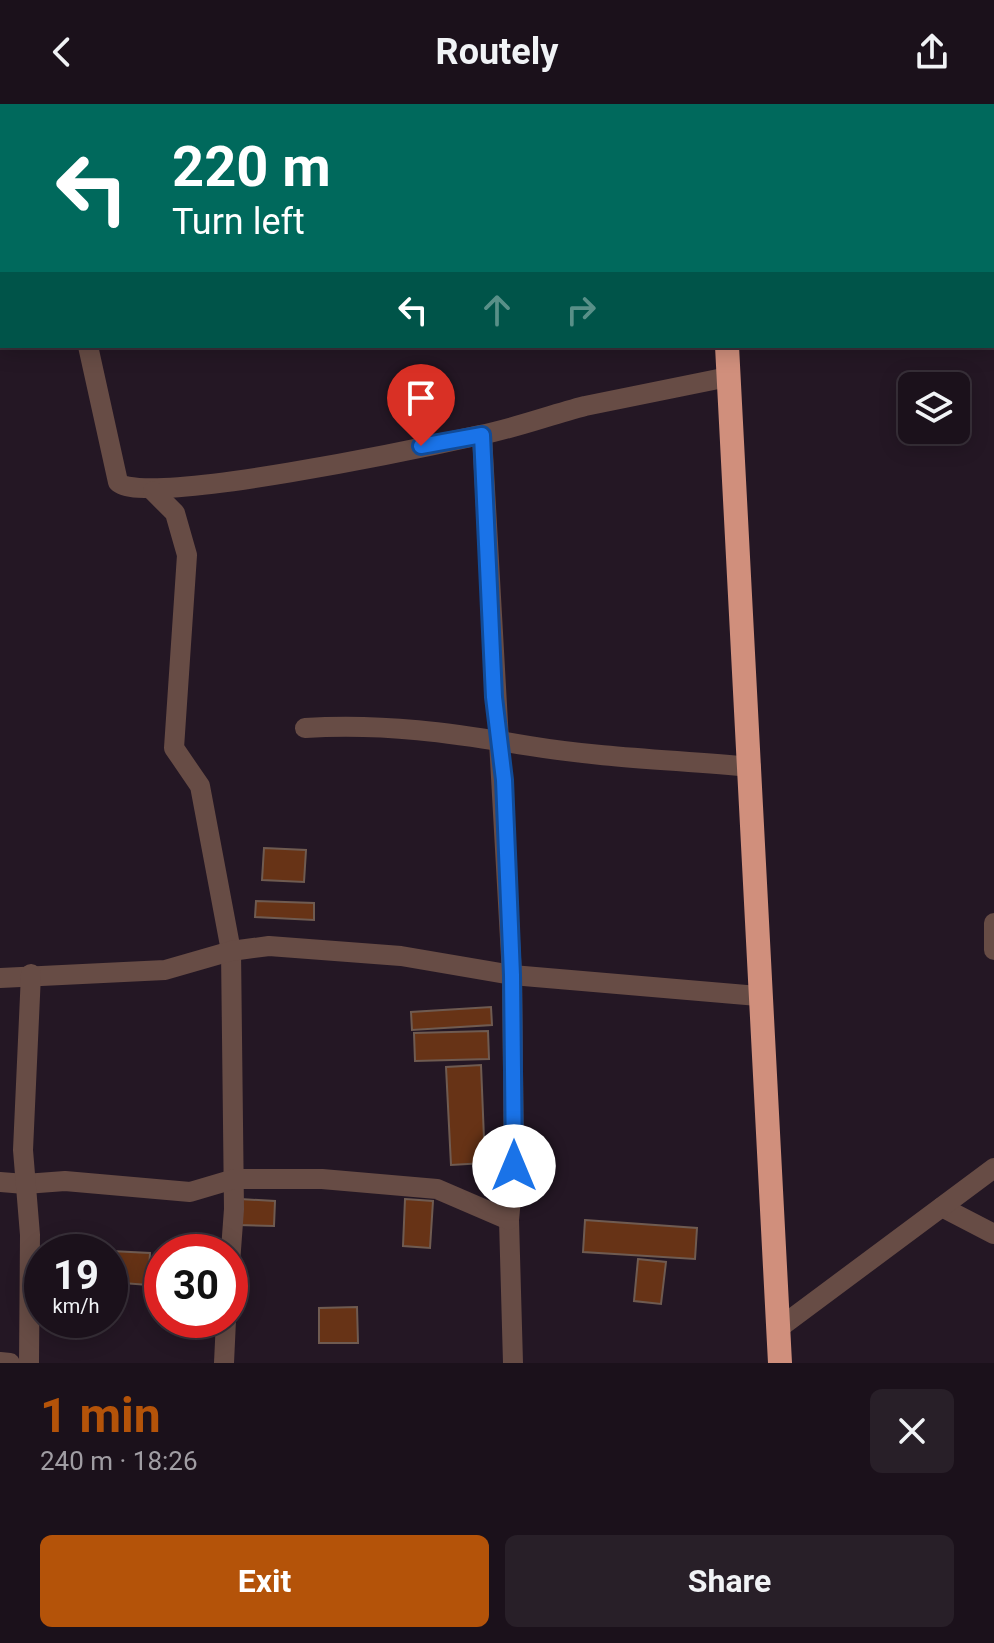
<!DOCTYPE html>
<meta charset="utf-8">
<style>
:root{--surface:#1b111b;--page:#281f28;--text:#f1f3f6;--muted:#a09da3;--line:#39313a;--accent:#b45309}
body{margin:0;font-family:Roboto,sans-serif;background:var(--page);color:var(--text);height:100vh;display:flex;flex-direction:column;font-size:30px;white-space:nowrap}
*{box-sizing:border-box;margin:0}
p{font-size:26px;color:var(--muted)}
.icon{flex:none;width:44px;height:44px;fill:none;stroke:currentColor;stroke-width:2;stroke-linecap:round;stroke-linejoin:round}
.map{position:relative;height:1259px;overflow:hidden}
.side{display:flex;flex-direction:column;background:var(--surface);flex:1}
.side>*{flex:none}
.banner{position:absolute;left:0px;top:0px;width:994px;height:244px;box-shadow:0 4px 20px #0003,0 0 0 2px var(--line);background:#00695c;color:#fff;overflow:hidden}
.controls{position:absolute;left:898px;top:268px;display:grid;gap:16px}
.controls a{display:grid;place-items:center;width:72px;height:72px;border-radius:12px;background:var(--surface);box-shadow:0 4px 20px #0003,0 0 0 2px var(--line);font-size:40px}
.speed{position:absolute;left:24px;top:1130px;display:flex;gap:16px;font-size:40px;font-weight:700;text-align:center}
.speed>*{display:grid;place-content:center;width:104px;height:104px;border-radius:50%;background:var(--surface);box-shadow:0 4px 20px #0003,0 0 0 2px var(--line);line-height:1}
.speed small{font-size:20px;font-weight:400}
.speed .limit{border:12px solid #d22;background:#fff;color:#111}
.pin{position:absolute;display:grid;place-items:center;width:68px;height:68px;color:#fff;margin:-82px -34px;border-radius:50% 50% 50% 0;rotate:-45deg;box-shadow:0 0 8px #0007}
.pin .icon{rotate:45deg}
.me{position:absolute;width:88px;margin:-44px;rotate:0deg;stroke-linejoin:round;filter:drop-shadow(0 0 6px #0008)}
.turn{display:flex;align-items:center;gap:28px;height:168px;padding:0 40px;font-size:36px}
.turn .icon{width:104px;height:104px;stroke-width:2.5}
.turn b{display:block;font-size:56px;line-height:68px}
.lanes{display:flex;align-items:center;height:76px;padding:0 40px;background:#0003;justify-content:center;gap:40px;direction:ltr}
.lanes .off{opacity:.35}
.round{display:grid;place-items:center;flex:none;width:84px;height:84px;border-radius:12px;background:var(--page)}
.summary{display:flex;align-items:center;justify-content:space-between;height:136px;padding:0 40px}
h1{font-size:48px;font-weight:700;line-height:60px;color:var(--accent)}
.action{display:flex;gap:16px;margin-top:auto;padding:16px 40px}
.action a{flex:1;height:92px;border-radius:12px;background:var(--accent);color:#fff;font-size:32px;font-weight:700;line-height:92px;text-align:center}
.action a+a{background:var(--page);color:var(--text)}
header{display:flex;justify-content:space-between;align-items:center;height:104px;padding:0 40px;background:var(--surface);font-size:36px;font-weight:700}
.map>svg:first-child{display:block}
.building{fill:#673316;stroke:#6f5b51;stroke-width:2}
.lines{fill:none;stroke-linecap:round;stroke-linejoin:round}
.minor{stroke:#674c45;stroke-width:20}
.highway{stroke:#d08f7c;stroke-width:24}
.route-casing{stroke:#114b97;stroke-width:20}
.route{stroke:#1a73e8;stroke-width:14}
</style>
<header><svg class="icon" aria-label="back" viewBox="0 0 24 24"><path d="M15 5l-7 7 7 7"/></svg>Routely<svg class="icon" aria-label="share" viewBox="0 0 24 24"><path d="M12 15V3M7 8l5-5 5 5M5 13v7h14v-7"/></svg></header>
<div class="map">
<svg width="994" height="1259" viewBox="0 0 994 1259">
<rect width="100%" height="100%" fill="#241724"/>
<g class="building">
<path d="M264,744L306,746L304,778L262,776Z"/>
<path d="M256,797L314,799V816L255,813Z"/>
<path d="M491,903L492,921L412,926L411,908Z"/>
<path d="M488,927L489,955L415,957L414,929Z"/>
<path d="M481,961L485,1059L451,1061L446,963Z"/>
<path d="M240,1095L275,1097L274,1122L238,1121Z"/>
<path d="M405,1095L433,1097L430,1144L403,1142Z"/>
<path d="M585,1116L697,1124L695,1155L583,1148Z"/>
<path d="M111,1147L150,1149L148,1181L110,1178Z"/>
<path d="M638,1155L666,1158L661,1200L634,1197Z"/>
<path d="M357,1203L358,1239H319V1204Z"/>
</g>
<g class="lines">
<g class="minor">
<path d="M85,0L86,2"/>
<path d="M297,0L298,2"/>
<path d="M900,0L903,2"/>
<path d="M943,2L945,0"/>
<path d="M992,53L994,54"/>
<path d="M0,204L2,205"/>
<path d="M88,242L118,378C143,404 431,342 480,331C516,324 550,311 585,302C633,292 680,283 728,273"/>
<path d="M482,331L512,871L514,1062L509,1116L513,1259"/>
<path d="M153,387L175,409L187,451L174,644L200,682L231,847L234,1105L230,1159"/>
<path d="M305,624C383,619 453,629 530,642C603,654 678,656 751,663"/>
<path d="M994,819V846"/>
<path d="M0,874L165,866L231,847L269,842L401,852L512,871L758,892"/>
<path d="M0,1078L25,1080L65,1077L190,1088L234,1075H322L437,1085L509,1116"/>
<path d="M942,1103L994,1130"/>
<path d="M779,1224L994,1064"/>
<path d="M0,1258L10,1259"/>
<path d="M29,1259L30,1131L23,1046L31,870"/>
<path d="M224,1259L226,1216"/>
</g>
<g class="highway">
<path d="M717,0V2"/>
<path d="M727,242L780,1259"/>
</g>
</g>
<g class="lines">
<defs>
<path id="route" d="M421,342L482,331L494,593L504,676L512,871L514,1062"/>
</defs>
<use href="#route" class="route-casing"/>
<use href="#route" class="route"/>
</g>
</svg>
<div class="controls">
<a><svg class="icon" aria-label="layers" viewBox="0 0 24 24"><path d="M12 4l9 5-9 5-9-5zM3 14l9 5 9-5"/></svg></a>
</div>
<div class="speed"><div>19<small>km/h</small></div><div class="limit">30</div></div>
<div class="pin" style="left:421px;top:342px;background:#d93025"><svg class="icon" aria-label="arrive" viewBox="0 0 24 24"><path d="M6 21V4h12l-3 4 3 4H6"/></svg></div>
<svg class="me" style="left:514px;top:1062px" viewBox="-20 -20 40 40"><circle r="19" fill="#fff"/><path d="M0-13L10 11 0 6-10 11z" fill="#1a73e8"/></svg>
<div class="banner">
<div class="turn"><svg class="icon" aria-label="left" viewBox="0 0 24 24"><path d="M17 20v-9H6M10 6l-5 5 5 5"/></svg><div><b>220 m</b>Turn left</div></div>
<div class="lanes"><svg class="icon" aria-label="left" viewBox="0 0 24 24"><path d="M17 20v-9H6M10 6l-5 5 5 5"/></svg><svg class="icon off" aria-label="ahead" viewBox="0 0 24 24"><path d="M12 20V5M6 11l6-6 6 6"/></svg><svg class="icon off" aria-label="right" viewBox="0 0 24 24"><path d="M7 20v-9h11M14 6l5 5-5 5"/></svg></div>
</div>
</div>
<section class="side">
<div class="summary"><div><h1>1 min</h1><p>240 m · 18:26</p></div><a class="round"><svg class="icon" aria-label="close" viewBox="0 0 24 24"><path d="M6 6l12 12M18 6L6 18"/></svg></a></div>
<div class="action"><a>Exit</a><a>Share</a></div>
</section>
